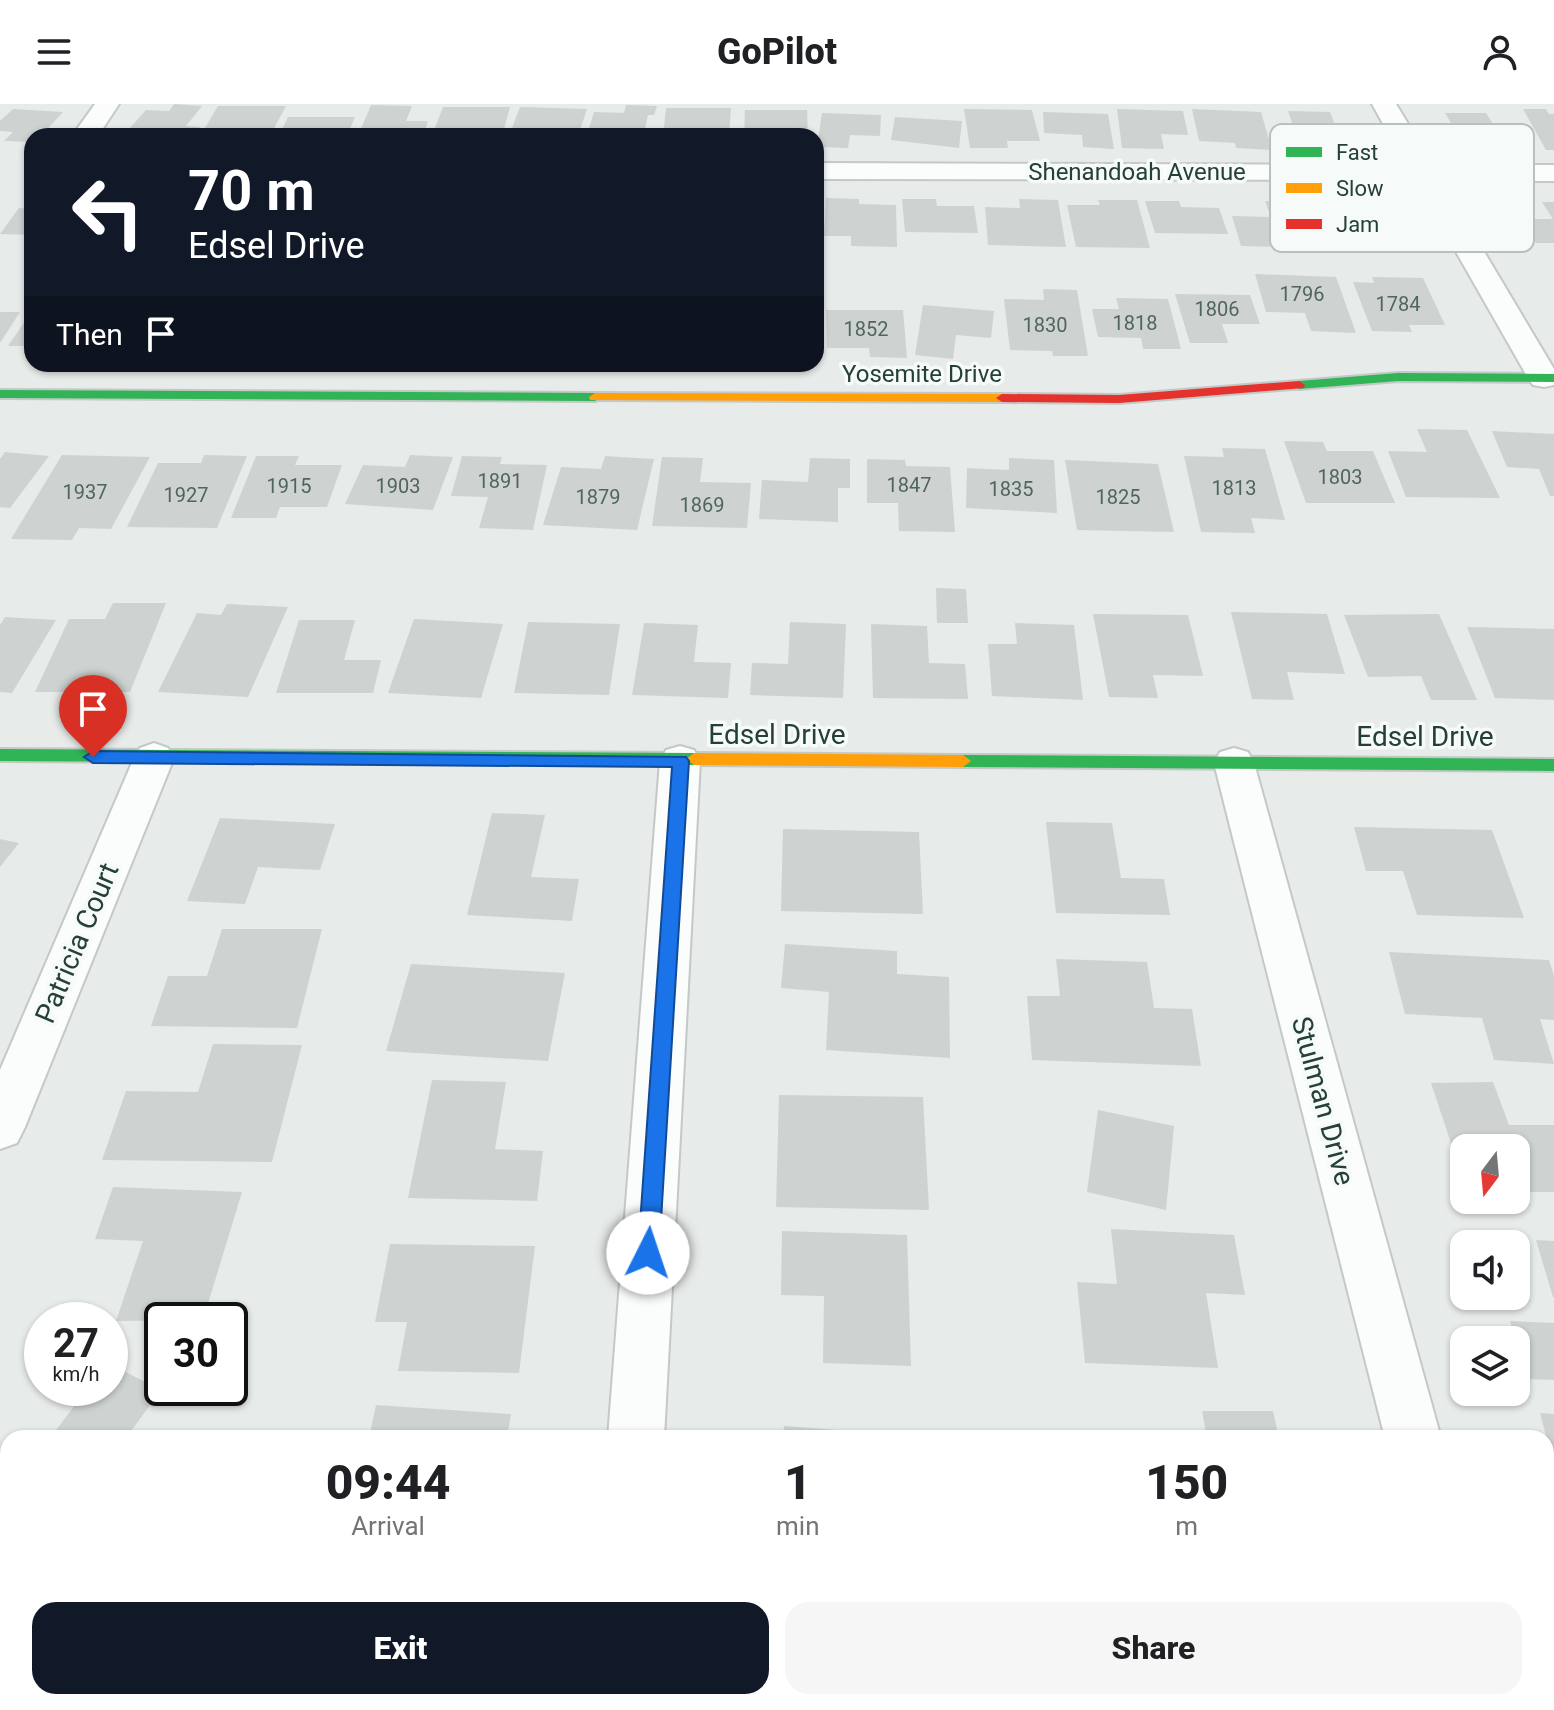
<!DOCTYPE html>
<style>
:root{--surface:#fff;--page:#f6f6f6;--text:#202124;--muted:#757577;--accent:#111827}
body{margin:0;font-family:Roboto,sans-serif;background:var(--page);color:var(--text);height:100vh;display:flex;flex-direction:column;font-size:30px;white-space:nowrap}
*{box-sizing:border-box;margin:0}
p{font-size:26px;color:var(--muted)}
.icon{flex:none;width:44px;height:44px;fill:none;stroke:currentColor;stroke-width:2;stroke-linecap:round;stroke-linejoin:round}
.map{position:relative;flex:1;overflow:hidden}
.panel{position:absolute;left:0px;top:1326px;width:1554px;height:280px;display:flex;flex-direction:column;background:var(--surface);border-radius:24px 24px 0 0;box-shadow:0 2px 6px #0004}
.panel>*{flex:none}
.top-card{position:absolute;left:24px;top:24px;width:800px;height:244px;border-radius:24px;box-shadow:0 2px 6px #0004;background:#111827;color:#fff;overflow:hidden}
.needle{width:52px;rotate:196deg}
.buttons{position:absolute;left:1450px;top:1030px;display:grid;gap:16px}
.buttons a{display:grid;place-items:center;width:80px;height:80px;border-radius:16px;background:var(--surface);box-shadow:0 2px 6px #0004;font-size:40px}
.speed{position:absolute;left:24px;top:1198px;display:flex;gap:16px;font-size:40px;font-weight:700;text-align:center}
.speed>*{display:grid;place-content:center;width:104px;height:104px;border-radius:50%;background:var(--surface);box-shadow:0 2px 6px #0004;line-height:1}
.speed small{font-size:20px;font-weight:400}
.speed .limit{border:4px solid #111;border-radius:12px;background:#fff;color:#111}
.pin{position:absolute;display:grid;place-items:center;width:68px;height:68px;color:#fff;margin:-82px -34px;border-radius:50% 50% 50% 0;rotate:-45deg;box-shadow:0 0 8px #0007}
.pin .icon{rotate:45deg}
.me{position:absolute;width:88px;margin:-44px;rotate:4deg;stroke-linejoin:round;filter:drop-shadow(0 0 6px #0008)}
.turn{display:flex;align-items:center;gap:28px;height:168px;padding:0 32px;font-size:36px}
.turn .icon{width:104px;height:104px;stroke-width:2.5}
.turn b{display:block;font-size:56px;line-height:68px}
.then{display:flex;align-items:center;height:76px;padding:0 32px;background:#0003;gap:16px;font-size:30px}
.eta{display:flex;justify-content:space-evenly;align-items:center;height:136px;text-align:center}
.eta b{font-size:48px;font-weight:800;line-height:56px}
.primary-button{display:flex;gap:16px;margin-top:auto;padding:16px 32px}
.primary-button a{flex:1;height:92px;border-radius:24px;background:var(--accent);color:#fff;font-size:32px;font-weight:800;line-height:92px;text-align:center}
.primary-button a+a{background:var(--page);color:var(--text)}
header{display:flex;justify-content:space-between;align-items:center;height:104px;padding:0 32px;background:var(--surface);font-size:36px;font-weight:800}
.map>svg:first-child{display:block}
.building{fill:#ced3d1}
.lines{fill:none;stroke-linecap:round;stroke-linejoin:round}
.street-casing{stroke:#c4c8c6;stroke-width:4}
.fast-casing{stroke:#c3c9c7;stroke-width:4}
.slow-casing{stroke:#c3c9c7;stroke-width:4}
.jam-casing{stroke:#c3c9c7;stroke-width:4}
.street{fill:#fbfcfc;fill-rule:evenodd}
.fast{fill:#30b455;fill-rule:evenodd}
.slow{fill:#ff9f0a;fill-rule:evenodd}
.jam{fill:#e5322d;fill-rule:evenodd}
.route{fill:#1a73e8;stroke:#114b97;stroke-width:2}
.labels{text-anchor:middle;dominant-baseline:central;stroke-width:7;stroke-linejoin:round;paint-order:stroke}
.far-number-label{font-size:20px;fill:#506560}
.far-street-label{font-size:24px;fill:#253f39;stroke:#f6faf8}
.street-label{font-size:28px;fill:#253f39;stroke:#f6faf8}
.key{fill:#f6faf8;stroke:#b7c2bf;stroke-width:2}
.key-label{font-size:22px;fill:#253f39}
</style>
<header><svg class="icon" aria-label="menu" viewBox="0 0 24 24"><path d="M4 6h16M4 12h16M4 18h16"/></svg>GoPilot<svg class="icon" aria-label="person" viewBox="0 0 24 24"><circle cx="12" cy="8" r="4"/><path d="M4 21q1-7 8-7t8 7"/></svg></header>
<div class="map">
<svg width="1554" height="1606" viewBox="0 0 1554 1606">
<rect width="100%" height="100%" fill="#e7ebe9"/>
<g class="building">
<path d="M174,0L202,2L186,22L200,23L193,32H163L167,27L129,25L146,6L169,7Z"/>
<path d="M371,1L412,2L406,17H428L423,32H358Z"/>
<path d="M626,1L657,2L654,11H648L645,25H657L655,32L588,28L594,8L624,9Z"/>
<path d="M218,2H286L270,32H200Z"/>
<path d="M443,3H510L502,32H432Z"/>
<path d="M520,3L587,5L578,32H509Z"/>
<path d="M666,4H731L729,32H663Z"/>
<path d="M13,5L63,8L41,32H32V38L4,37L13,28L0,27V17Z"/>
<path d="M964,5L1032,6L1040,37H1007L1008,44H970Z"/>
<path d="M1117,5L1183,7L1188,31L1161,30L1164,45L1122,44Z"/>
<path d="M1192,5L1261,8L1272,46L1236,44L1235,39L1199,37Z"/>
<path d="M1523,5H1546L1549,10H1554V46H1546Z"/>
<path d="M745,6H807L808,32H744Z"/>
<path d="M1288,7L1330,8L1341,37L1313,36L1316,45L1282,44L1275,21H1293Z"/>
<path d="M1043,8L1108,10L1114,45L1083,43L1082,31L1044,29Z"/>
<path d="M822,9L881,11L880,32L850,31L848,44L817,43Z"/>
<path d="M1445,9H1486L1495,23H1517L1532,46H1499L1495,40L1463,39Z"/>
<path d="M288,13H355L347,32H279Z"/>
<path d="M895,13L962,17L959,44L891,36Z"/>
<path d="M826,94L859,95V100L896,101L897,143L851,142V132H824Z"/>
<path d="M902,95H936L937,102H974L978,129L905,128Z"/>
<path d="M1019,95L1058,96L1066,143L988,141L985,103L1020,104Z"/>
<path d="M1098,96H1137L1150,144L1076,143L1067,101H1100Z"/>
<path d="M1145,97H1179L1181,103L1219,104L1228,130L1155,129Z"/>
<path d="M1265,97L1300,98L1318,144L1241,142L1232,112L1271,113Z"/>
<path d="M1542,98H1554V139H1536L1520,115H1553Z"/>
<path d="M19,104L32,105V131L0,130Z"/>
<path d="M1255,170L1336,173L1356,229L1311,227L1305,209L1266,208Z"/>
<path d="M1372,173L1423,174L1445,221H1409L1412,228L1372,227L1353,178L1374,179Z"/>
<path d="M1043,185L1077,186L1088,252H1053L1052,247L1010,246L1004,195L1044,196Z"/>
<path d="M1175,190L1250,191L1260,220H1222L1228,239H1190Z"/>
<path d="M1116,194L1168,195L1181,245H1143L1141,234L1098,233L1092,205H1119Z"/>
<path d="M923,201L994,207L991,234L956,231L953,255L915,251Z"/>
<path d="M826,206H903L907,254L870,253L869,244H827Z"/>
<path d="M32,207V242H8Z"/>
<path d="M0,208H20L0,239Z"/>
<path d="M1417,325L1467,326L1500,394L1406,393L1388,347L1427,348Z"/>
<path d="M1492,327L1554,330V392H1550L1539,365L1507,363Z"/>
<path d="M1284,337L1323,338L1327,347H1373L1395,399H1306Z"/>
<path d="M1222,344L1265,345L1285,416L1251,414L1255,429L1201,428L1184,352L1224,353Z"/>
<path d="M5,348L49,352L10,404L0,403V355Z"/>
<path d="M62,351L150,353L111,425L79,424L72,436L11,435Z"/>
<path d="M204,351L247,352L217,424L127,423L158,359H201Z"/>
<path d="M410,351L453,353L433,406L345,400L363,361L405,363Z"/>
<path d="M256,352H299L295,361H342L327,403H280L276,414H231Z"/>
<path d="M462,352L502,353L500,360L547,361L533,426L479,424L488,393L451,392Z"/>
<path d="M605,352L654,355L637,426L543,421L561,363L601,365Z"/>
<path d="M662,353L703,354L700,378L751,379L747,424L652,422Z"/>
<path d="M810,354L850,355V384H838V418L759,415L762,376L808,378Z"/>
<path d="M1009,354L1054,356L1057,409L966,404L967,364L1009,366Z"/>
<path d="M867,355L905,356L906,362L950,363L955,428L899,427L898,399H867Z"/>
<path d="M1065,356L1158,360L1174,428L1077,426Z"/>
<path d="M936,484L966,485L968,519H937Z"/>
<path d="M113,499H166L130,588H35L69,515H105Z"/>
<path d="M227,500L288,503L248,593L158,588L197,509L221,511Z"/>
<path d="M1231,508L1327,510L1345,570L1287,568L1294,596L1252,595Z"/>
<path d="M1093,510L1188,511L1203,572L1153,571L1158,594L1109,593Z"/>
<path d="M1439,510L1477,596H1431L1421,572L1368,573L1344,511Z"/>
<path d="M5,513L56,516L12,589L0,588V521Z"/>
<path d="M414,515L503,520L481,594L388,589Z"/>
<path d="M299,516H355L344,556H381L373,589H276Z"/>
<path d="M528,518L620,520L609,591L514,589Z"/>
<path d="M790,518L846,520L843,594L750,591L752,559L788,560Z"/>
<path d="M644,519L698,521L694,558L731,559L728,594L632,591Z"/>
<path d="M1015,519L1074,521L1083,596L992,592L988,540H1017Z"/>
<path d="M871,520L927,522L929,559L965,560L968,595L873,594Z"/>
<path d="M1467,523L1554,525V596L1495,594Z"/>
<path d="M492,709L545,711L531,773L579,775L572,817L467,811Z"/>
<path d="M220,714L335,720L320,766L258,763L245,800L187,797Z"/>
<path d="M1046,718L1112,719L1121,774L1164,775L1170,811L1056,809Z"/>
<path d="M1354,723L1492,726L1524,814L1417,811L1403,767H1366Z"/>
<path d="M783,725L919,728L923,810L781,807Z"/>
<path d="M0,735L19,739L0,763Z"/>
<path d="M222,825H322L297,924L151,922L168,872H207Z"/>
<path d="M785,840L897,847V870L949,873L950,954L826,946L829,888L781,884Z"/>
<path d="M1389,848L1549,856L1554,872V916L1540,915L1554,960L1494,956L1482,914L1405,910Z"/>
<path d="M1056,855L1147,858L1154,904L1192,905L1201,962L1032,956L1027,892H1060Z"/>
<path d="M411,860L565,869L548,957L386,947Z"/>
<path d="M213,940L302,941L272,1058L102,1056L126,987L198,988Z"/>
<path d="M432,976L506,978L495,1045L543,1047L537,1097L408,1094Z"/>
<path d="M1493,978L1509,1021H1554V1088H1516V1044H1464L1463,1075L1431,979Z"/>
<path d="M779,991L923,993L929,1106L776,1103Z"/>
<path d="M1098,1006L1174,1022L1166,1106L1087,1088Z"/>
<path d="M113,1083L242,1088L203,1216L116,1217L143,1137L95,1135Z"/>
<path d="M1111,1125L1234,1131L1245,1191L1206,1189L1218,1264L1085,1259L1077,1178L1117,1180Z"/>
<path d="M782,1127L907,1131L911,1262L823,1259L824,1192L781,1191Z"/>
<path d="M1536,1136L1554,1137V1193H1553Z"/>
<path d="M390,1140L535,1142L519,1269L398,1267L407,1218H375Z"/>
<path d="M1510,1217L1554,1219V1276L1527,1275Z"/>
<path d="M110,1260L161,1286L126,1334H50L88,1284H110Z"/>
<path d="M376,1301L511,1310L507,1334H369Z"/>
<path d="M1202,1307H1273L1279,1334H1207Z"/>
<path d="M1540,1309L1554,1310V1358H1553Z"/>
<path d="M784,1322L851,1327V1334H783Z"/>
<path d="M325,1598H419L418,1606H323Z"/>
<rect x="826" y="1598" width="102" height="8"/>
<path d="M1153,1598H1332L1334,1606H1154Z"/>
</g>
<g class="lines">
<defs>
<g id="street">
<path d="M95,0H119L98,32H72Z"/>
<path d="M1372,0H1396L1433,61H1554V77H1442L1554,265V281L1544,283L1533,281L1528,274L1415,76L816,75V59L1406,61Z"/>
<path d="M154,639L168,644L174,654L25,1023L17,1039L0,1045V966L134,654L140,644Z"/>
<path d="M680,642L694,646L700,657L664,1334H608L660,657L666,646Z"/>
<path d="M1234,644L1248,648L1254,659L1441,1334H1385L1214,659L1220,648Z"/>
<rect x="587" y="1598" width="64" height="8"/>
<path d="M1451,1598H1515L1517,1606H1453Z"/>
</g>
<g id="fast">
<path d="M1398,269L1554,270V278L1398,277L1299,285L1293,281L1299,277Z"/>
<path d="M0,286L595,289L601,293L595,297L0,294Z"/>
<path d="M0,645L694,649L702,655L694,661L0,657Z"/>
<path d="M963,651L1554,655V667L963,663L955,657Z"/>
</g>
<g id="slow">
<path d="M595,289L1002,290L1008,294L1002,298L590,296L589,293Z"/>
<path d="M694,649L963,651L971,657L963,663L694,661L686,655Z"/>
</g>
<path id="jam" d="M1299,277L1305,281L1304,284L1119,299L1002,298L996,294L1002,290L1119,291Z"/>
</defs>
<use href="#street" class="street-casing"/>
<use href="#fast" class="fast-casing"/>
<use href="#slow" class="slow-casing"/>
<use href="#jam" class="jam-casing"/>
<use href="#street" class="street"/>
<use href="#fast" class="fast"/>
<use href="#slow" class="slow"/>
<use href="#jam" class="jam"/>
</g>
<path class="route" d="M93,647L686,653L689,657L659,1149L656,1157L648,1160L641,1157L638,1149L672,663L93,659L84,653Z"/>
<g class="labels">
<g class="far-number-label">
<text x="1302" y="190">1796</text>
<text x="1398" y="200">1784</text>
<text x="1217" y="205">1806</text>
<text x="1135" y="219">1818</text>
<text x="1045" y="221">1830</text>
<text x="866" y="225">1852</text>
<text x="1340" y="373">1803</text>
<text x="500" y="377">1891</text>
<text x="909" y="381">1847</text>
<text x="289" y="382">1915</text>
<text x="398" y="382">1903</text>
<text x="1234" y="384">1813</text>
<text x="1011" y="385">1835</text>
<text x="85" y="388">1937</text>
<text x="186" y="391">1927</text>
<text x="598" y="393">1879</text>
<text x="1118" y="393">1825</text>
<text x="702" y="401">1869</text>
</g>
<g class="far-street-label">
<text x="1137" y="68">Shenandoah Avenue</text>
<text x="922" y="270">Yosemite Drive</text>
</g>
<g class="street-label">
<text x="777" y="630">Edsel Drive</text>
<text x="1425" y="632">Edsel Drive</text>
<text transform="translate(77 839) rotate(-67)">Patricia Court</text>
<text transform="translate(1323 997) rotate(75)">Stulman Drive</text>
</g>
</g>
<rect x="1270" y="20" width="264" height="128" rx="12" class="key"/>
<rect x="1286" y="43" width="36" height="10" fill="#30b455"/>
<rect x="1286" y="79" width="36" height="10" fill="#ff9f0a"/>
<rect x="1286" y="115" width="36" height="10" fill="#e5322d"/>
<g class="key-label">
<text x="1336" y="56">Fast</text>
<text x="1336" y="92">Slow</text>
<text x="1336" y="128">Jam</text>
</g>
</svg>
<div class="buttons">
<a><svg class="needle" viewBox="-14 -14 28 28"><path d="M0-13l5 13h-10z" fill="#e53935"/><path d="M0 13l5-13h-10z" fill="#757577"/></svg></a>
<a><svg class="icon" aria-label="sound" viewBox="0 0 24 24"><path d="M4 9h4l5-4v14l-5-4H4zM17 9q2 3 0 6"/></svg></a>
<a><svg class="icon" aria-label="layers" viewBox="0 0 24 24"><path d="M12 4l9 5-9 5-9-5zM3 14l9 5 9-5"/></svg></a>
</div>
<div class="speed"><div>27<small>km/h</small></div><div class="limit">30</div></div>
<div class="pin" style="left:93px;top:653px;background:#d93025"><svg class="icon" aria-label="arrive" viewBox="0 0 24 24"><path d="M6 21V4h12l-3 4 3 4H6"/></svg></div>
<svg class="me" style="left:648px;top:1149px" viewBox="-20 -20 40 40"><circle r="19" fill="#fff"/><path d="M0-13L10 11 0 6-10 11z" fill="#1a73e8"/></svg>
<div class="top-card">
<div class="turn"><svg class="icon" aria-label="left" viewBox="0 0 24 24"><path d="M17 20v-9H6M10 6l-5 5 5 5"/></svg><div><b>70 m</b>Edsel Drive</div></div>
<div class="then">Then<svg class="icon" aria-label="arrive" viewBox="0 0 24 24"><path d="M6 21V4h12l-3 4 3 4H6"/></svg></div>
</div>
<section class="panel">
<div class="eta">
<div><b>09:44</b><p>Arrival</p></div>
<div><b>1</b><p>min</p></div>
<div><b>150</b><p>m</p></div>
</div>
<div class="primary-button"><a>Exit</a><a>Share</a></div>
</section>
</div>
